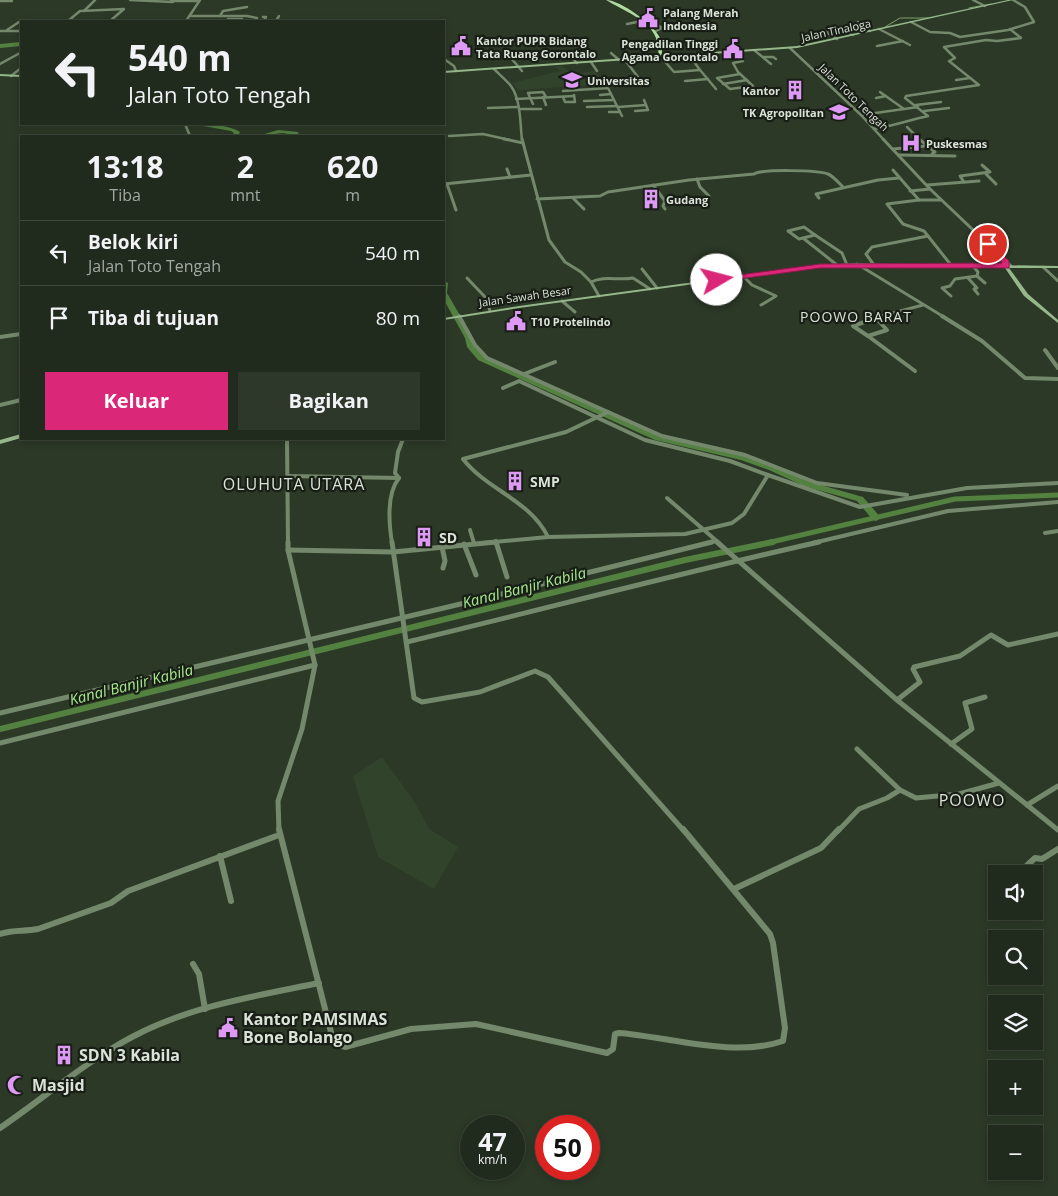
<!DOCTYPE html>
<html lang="id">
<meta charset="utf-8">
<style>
:root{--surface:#212b1d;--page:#2d372a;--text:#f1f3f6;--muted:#a2a7a4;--line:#3e473b;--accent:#db2777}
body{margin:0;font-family:"Open Sans",sans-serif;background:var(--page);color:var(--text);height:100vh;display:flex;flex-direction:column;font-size:19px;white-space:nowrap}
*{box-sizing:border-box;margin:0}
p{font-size:16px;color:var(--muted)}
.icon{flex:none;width:28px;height:28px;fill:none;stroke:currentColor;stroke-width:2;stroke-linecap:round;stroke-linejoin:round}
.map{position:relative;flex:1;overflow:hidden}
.side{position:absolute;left:20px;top:135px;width:425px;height:305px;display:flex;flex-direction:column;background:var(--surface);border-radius:0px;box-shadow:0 2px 8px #0003,0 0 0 1px var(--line)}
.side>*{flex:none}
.top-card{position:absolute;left:20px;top:20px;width:425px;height:105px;border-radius:0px;box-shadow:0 2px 8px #0003,0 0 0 1px var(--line);background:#212b1d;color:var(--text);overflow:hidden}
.fabs{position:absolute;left:988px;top:865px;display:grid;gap:10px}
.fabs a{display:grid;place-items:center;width:55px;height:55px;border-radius:0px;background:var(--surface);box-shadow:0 2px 8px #0003,0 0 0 1px var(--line);font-size:25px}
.speed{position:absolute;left:460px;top:1115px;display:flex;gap:10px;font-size:25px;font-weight:700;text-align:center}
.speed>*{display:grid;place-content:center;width:65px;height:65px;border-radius:50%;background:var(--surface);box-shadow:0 2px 8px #0003,0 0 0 1px var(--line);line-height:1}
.speed small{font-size:12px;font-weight:400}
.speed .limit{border:8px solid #d22;background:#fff;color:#111}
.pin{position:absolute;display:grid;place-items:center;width:42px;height:42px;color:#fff;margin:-21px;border:2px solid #fff;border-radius:50%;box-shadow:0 1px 5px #0007}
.me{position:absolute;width:55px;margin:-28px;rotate:82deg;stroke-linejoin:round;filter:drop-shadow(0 0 4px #0008)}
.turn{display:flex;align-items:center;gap:18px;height:105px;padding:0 25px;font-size:22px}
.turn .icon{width:65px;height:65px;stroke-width:2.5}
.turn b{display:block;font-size:35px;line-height:42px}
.eta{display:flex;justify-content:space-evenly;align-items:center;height:85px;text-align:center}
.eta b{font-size:30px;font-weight:700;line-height:35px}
.cta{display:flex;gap:10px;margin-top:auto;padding:10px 25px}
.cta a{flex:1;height:58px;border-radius:0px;background:var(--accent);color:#fff;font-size:20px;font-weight:700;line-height:58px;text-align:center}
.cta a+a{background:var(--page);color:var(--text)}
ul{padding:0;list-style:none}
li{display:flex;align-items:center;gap:15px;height:65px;padding:0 25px;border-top:1px solid var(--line)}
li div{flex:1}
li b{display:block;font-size:19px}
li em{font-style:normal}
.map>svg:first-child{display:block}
.built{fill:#32432b}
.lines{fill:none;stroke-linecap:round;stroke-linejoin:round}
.stream{stroke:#7c9e6d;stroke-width:1}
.canal-far1{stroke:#538140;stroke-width:5}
.canal{stroke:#538140;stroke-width:6}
.river{fill:#538140;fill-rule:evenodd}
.street-far4{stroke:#74886c;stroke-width:2.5}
.street-far3{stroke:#74886c;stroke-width:3}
.street-far2{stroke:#74886c;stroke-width:4}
.street-far1{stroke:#74886c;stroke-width:5}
.street{stroke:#74886c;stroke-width:6}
.secondary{fill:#96b78a;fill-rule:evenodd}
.primary{fill:#b1dca1;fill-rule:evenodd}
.route{fill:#db2777;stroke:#8e194d}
.labels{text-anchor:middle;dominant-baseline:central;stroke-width:4.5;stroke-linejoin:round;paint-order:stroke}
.far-poi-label{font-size:11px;font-weight:bold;fill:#dae3d7;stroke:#181e16;text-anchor:start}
.far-street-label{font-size:11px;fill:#dae3d7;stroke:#181e16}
.far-quarter-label{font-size:14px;letter-spacing:1px;fill:#dae3d7;stroke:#181e16}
.poi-label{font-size:14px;font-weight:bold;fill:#dae3d7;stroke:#181e16;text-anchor:start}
.water-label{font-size:15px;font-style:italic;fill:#a5e68c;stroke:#181e16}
.quarter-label{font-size:16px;letter-spacing:1px;fill:#dae3d7;stroke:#181e16}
.near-poi-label{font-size:16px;font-weight:bold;fill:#dae3d7;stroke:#181e16;text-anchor:start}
</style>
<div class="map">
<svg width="1058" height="1196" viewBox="0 0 1058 1196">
<rect width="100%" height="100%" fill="#2c3927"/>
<g class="built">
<path d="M555,66H562L574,74L594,71L601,78L620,76L622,83L519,90L512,83L560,71Z"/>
<path d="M382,757L414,801L429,829L458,847L434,889L378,857L353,776Z"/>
</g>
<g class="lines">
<g class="stream">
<path d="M969,8L991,4"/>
<path d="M885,27L900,18H928"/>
</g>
<path class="canal-far1" d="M767,543L955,499L1058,495"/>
<path class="canal" d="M0,729L685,560L773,542"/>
<g class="river">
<path d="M21,42V46L0,48V44Z"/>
<path d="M192,124C204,123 230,125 240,132L238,136H232L234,133L231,131Z"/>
<path d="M278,130L298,132L299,136L283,133L258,136Z"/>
<path d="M444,281L448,283L447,293L473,338L475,346L484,356L661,436L746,456L775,466L810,482L863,497L881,518L876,521L873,520L857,501L804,486L769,470L741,460L655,440L478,360L467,347L465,338L444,300Z"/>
</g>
<g class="street-far4">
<path d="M130,0L173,2"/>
<path d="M973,0L985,6"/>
<path d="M0,1H12"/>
<path d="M171,1H199"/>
<path d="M84,11L95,0"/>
<path d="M191,16H247L257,18"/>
<path d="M220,16L223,11L247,7"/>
<path d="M263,17H266L264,21"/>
<path d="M228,19H242L241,21"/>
<path d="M112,20L132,21"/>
<path d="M68,21L80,11L124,9L110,21"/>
<path d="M186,21L200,0"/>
<path d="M276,21L279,16"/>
<path d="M858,22L870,31"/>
<path d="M911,22L930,32L950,33L960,37L1008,30L1034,22L1025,7L1013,0"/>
<path d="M627,24L642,21"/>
<path d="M647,26L656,24L662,28L654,32"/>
<path d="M848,28L843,30L853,35"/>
<path d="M853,28L861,26"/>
<path d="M879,29L910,45"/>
<path d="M7,30L19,22"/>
<path d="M830,30L826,32L837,39"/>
<path d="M0,31H21"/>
<path d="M877,46L903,41"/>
<path d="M790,48L861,115L884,140"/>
<path d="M754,50L771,64"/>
<path d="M566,52L577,63"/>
<path d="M735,52L743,61L733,63L738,72L753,86L730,89L717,78L740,74"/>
<path d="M611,53L619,60"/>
<path d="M661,57L674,72L700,70L689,55"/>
<path d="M763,57H773L776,59"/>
<path d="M511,58L522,71"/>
<path d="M444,59L454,66L456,71"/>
<path d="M625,60L638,77"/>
<path d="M591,62L597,71"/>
<path d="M0,64L20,53"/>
<path d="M494,69C499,74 506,80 511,86C521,100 520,123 522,140"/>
<path d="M700,70L716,89"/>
<path d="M11,76L21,68"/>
<path d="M956,80L970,78"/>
<path d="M685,81L708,79"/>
<path d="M723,84L747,80"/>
<path d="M563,91L608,88L622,116"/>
<path d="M600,95L611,94"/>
<path d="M543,97L546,105"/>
<path d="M563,97L565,102H575L574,95"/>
<path d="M876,98L886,96"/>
<path d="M516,99L574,96"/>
<path d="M584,101L614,100"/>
<path d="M533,104L528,93L543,92L546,97"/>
<path d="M916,105L941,102"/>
<path d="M587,107L617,106"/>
<path d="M618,107L646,105L644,100"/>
<path d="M488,108L518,107"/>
<path d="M519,109H541"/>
<path d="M904,109L918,107"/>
<path d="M635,111L648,110L646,105"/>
<path d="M924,111L949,108"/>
<path d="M609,112H620"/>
<path d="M861,115L904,109L880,92"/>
<path d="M185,124L190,136"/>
<path d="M907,127L920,140"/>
<path d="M874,129C893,126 910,120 928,116L905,98L906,96L979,85L949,61L955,58L944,47L986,40L997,41L1021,38L1010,29"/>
<path d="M449,136L483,134L510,140"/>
</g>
<g class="street-far3">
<path d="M504,139L523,143"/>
<path d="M522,139L549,240L565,262L581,272L591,282L599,296"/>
<path d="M883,139L930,189L1011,266"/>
<path d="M919,139L935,152L932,154"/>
<path d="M893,149L926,146"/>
<path d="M899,155L955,156"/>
<path d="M507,169L510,177"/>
<path d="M893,170L919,200H941"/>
<path d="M986,174L996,184"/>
<path d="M697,179L700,187L709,196"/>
<path d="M964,182L960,176L990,172L982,165"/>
<path d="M444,184L531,175"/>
<path d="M447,184L456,210"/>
<path d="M653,185L665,201L663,206L665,209"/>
<path d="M927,185L979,181"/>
<path d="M910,191L930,189"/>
<path d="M573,198L584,209"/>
<path d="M819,198L816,194L878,180L899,178"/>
<path d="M537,199L600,196L608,192L689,180L754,174C762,169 818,170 828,174C833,176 839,183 843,187"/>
<path d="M919,200L887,204L903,224L924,231L951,265"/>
<path d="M804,227L815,235L799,239L788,231Z"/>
<path d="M815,235L842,253L847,265"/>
<path d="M803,238L837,265"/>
<path d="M857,264L944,317"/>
<path d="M874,265L866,254L872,247L928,236"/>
<path d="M1043,267L1058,281"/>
<path d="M642,269L657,288"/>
<path d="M743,276L752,285L776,296L761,305"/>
<path d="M977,276L985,283"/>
<path d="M467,278L486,298L490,311"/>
<path d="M968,278L977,288L974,289L978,294"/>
<path d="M591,282C605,275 618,281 633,278L650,289"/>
<path d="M951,296L942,288L950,286L955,279L977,276L978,272L972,265"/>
<path d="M562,301L575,312"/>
<path d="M878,317L923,305"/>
</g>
<g class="street-far2">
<path d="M459,316L475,345L487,358L608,412L566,432L463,459C487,490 530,500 548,537"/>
<path d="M883,316L876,318L887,330L868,336L915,371"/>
<path d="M942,316L982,341L1025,378L1058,379"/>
<path d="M868,336L853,326L876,318"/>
<path d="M0,337L21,334"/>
<path d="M1045,350L1058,368"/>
<path d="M524,374L555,362"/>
<path d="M0,405L21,400"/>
<path d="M608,412L662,436L745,455L817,483L907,495"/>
<path d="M287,439L288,543"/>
<path d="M768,475L860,507L967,488L1058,483"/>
<path d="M288,476L399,478"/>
<path d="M667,498L719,543"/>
<path d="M470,530L474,543"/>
<path d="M1045,533L1058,531"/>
<path d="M496,541L497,543"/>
<path d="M392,543C389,524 386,494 399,478L395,473L398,452L403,439"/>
<path d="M483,543L548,537L685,534L732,523L744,514L768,475L730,461L645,440L519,381L503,388"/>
<path d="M707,543L716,541"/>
<path d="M813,543L948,511L1058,502"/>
</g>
<g class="street-far1">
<path d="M392,542L414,698L422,702L480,692L535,671L548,677L684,831"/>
<path d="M496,542L507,577"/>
<path d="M717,542L897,700L1058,830"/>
<path d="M464,544L476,575"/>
<path d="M442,547L445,561L443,568"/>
<path d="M288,550L393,552L496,542"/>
<path d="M407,642C544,609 681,573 819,542"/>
<path d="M897,700L920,682L913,669L914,667L960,656L991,635L1008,645L1058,634"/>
<path d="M0,713L469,602L712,542"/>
<path d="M0,743L315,665"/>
<path d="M951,744L972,729L965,703L985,697"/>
<path d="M857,749L900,790"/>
<path d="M1027,805L1058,786"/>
<path d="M279,831L278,801L302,729L315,665L288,550V542"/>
<path d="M838,831L859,809L887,798L900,790L916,798L959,794L999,783"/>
</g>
<g class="street">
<path d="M279,829L333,1040L336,1044L345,1047L411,1029L476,1024L607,1053L613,1049L615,1034L619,1033C670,1037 733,1058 783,1041L785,1028L773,943L770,934L683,829"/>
<path d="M220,856L231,901"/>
<path d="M1020,872L1035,858L1042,859L1058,849"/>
<path d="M734,889L821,848L839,829"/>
<path d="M0,934C15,929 23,932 38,929L111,903L128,891L279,835"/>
<path d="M193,964L199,974L205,1009"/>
<path d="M0,1128C44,1098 85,1062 132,1037C190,1006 256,996 319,983"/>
</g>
<g class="secondary">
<path d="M1008,0H1013L797,48L444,73V71L797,46Z"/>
<path d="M0,74L21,75V77L0,76Z"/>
<path d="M857,263L1058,266V268H1009L1028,294L1058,320V323L1024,296L1005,268L857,265L819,267L519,308L444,320V318L519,306L819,265Z"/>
<path d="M21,434V438L0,444V440Z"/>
</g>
<path class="primary" d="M606,0C620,0 655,25 660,38C662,44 662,52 662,58L659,57C658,51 658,44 656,38C649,19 622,10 606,0Z"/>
</g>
<path class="route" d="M985,242H990L1009,261V268H820L717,282L713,280L717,278L820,264L1002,263L985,246Z"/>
<defs>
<symbol id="civic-bare" viewBox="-9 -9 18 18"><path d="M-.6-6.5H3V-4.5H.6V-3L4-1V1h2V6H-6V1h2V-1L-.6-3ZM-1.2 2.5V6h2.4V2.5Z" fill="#dd99f4" stroke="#181e16" stroke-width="2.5" paint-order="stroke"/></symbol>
<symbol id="university-bare" viewBox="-9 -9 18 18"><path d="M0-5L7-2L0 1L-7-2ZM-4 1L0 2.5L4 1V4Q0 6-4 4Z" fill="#dd99f4" stroke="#181e16" stroke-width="2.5" paint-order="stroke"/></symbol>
<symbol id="building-bare" viewBox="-9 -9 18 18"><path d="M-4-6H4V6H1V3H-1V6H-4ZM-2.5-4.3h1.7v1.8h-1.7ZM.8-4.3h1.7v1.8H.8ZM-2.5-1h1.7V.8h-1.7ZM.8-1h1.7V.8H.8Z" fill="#dd99f4" stroke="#181e16" stroke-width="2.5" paint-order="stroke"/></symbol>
<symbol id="school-bare" viewBox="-9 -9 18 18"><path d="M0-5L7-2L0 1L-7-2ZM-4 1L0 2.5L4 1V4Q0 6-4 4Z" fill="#dd99f4" stroke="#181e16" stroke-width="2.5" paint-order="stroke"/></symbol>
<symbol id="hospital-bare" viewBox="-9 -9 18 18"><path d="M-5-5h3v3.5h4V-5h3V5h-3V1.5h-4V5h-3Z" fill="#dd99f4" stroke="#181e16" stroke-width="2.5" paint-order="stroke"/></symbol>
<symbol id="mosque-bare" viewBox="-9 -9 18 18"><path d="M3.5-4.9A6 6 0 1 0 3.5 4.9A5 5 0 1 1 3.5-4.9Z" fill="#dd99f4" stroke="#181e16" stroke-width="2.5" paint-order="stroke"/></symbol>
</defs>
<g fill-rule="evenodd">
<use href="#civic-bare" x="634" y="4" width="28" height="28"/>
<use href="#civic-bare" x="447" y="32" width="28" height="28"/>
<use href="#civic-bare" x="719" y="35" width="28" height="28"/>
<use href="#university-bare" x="558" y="66" width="28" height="28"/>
<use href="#building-bare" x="781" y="76" width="28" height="28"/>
<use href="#school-bare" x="825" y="98" width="28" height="28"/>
<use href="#hospital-bare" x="897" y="129" width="28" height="28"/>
<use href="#building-bare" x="637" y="185" width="28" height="28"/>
<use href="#civic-bare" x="502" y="307" width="28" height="28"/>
<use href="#building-bare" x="501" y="467" width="28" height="28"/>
<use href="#building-bare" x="410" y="523" width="28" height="28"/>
<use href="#civic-bare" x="214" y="1014" width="28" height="28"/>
<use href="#building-bare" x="50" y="1041" width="28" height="28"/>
<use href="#mosque-bare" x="3" y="1071" width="28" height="28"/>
</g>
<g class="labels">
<g class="far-poi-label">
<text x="663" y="12">Palang Merah<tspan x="663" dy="13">Indonesia</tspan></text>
<text x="476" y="40">Kantor PUPR Bidang<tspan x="476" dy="13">Tata Ruang Gorontalo</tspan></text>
<text x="718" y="43" text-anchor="end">Pengadilan Tinggi<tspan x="718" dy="13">Agama Gorontalo</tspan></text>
<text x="587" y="80">Universitas</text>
<text x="780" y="90" text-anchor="end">Kantor</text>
<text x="824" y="112" text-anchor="end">TK Agropolitan</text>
<text x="926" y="143">Puskesmas</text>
<text x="666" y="199">Gudang</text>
<text x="531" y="321">T10 Protelindo</text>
</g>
<g class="far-street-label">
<text transform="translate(836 30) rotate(-12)">Jalan Tinaloga</text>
<text transform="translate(854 97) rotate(44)">Jalan Toto Tengah</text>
<text transform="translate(525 296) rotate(-8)">Jalan Sawah Besar</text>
</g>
<g class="far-quarter-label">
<text x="856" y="316">POOWO BARAT</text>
</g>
<g class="poi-label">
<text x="530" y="481">SMP</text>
<text x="439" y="537">SD</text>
</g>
<g class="water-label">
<text transform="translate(524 587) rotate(-14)">Kanal Banjir Kabila</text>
<text transform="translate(131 684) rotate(-14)">Kanal Banjir Kabila</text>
</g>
<g class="quarter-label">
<text x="294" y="484">OLUHUTA UTARA</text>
<text x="972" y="800">POOWO</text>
</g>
<g class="near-poi-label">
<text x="243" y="1019">Kantor PAMSIMAS<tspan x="243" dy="18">Bone Bolango</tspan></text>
<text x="79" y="1055">SDN 3 Kabila</text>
<text x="32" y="1085">Masjid</text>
</g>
</g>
</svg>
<div class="fabs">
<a><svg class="icon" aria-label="sound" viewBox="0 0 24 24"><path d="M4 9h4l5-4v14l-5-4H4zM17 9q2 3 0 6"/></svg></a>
<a><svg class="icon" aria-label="search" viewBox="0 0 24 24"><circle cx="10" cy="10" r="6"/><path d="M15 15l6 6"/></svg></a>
<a><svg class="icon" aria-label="layers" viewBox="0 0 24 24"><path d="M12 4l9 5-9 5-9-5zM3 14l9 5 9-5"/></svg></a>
<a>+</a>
<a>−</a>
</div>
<div class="speed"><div>47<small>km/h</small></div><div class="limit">50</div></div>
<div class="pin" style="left:988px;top:244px;background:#d93025"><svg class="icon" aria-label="arrive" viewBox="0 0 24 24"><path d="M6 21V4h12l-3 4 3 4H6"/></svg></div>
<svg class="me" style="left:717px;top:280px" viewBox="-20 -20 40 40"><circle r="19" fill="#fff"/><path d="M0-13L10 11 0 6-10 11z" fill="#db2777"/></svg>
<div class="top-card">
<div class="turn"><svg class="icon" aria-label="left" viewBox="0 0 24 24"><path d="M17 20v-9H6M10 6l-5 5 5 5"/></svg><div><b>540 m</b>Jalan Toto Tengah</div></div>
</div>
<section class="side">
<div class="eta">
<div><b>13:18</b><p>Tiba</p></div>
<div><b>2</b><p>mnt</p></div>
<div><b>620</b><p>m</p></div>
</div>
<ul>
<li><svg class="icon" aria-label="left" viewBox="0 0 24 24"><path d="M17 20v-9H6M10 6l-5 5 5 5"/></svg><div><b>Belok kiri</b><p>Jalan Toto Tengah</p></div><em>540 m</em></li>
<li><svg class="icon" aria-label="arrive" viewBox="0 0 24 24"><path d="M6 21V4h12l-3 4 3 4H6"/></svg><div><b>Tiba di tujuan</b></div><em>80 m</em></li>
</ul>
<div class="cta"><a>Keluar</a><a>Bagikan</a></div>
</section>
</div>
